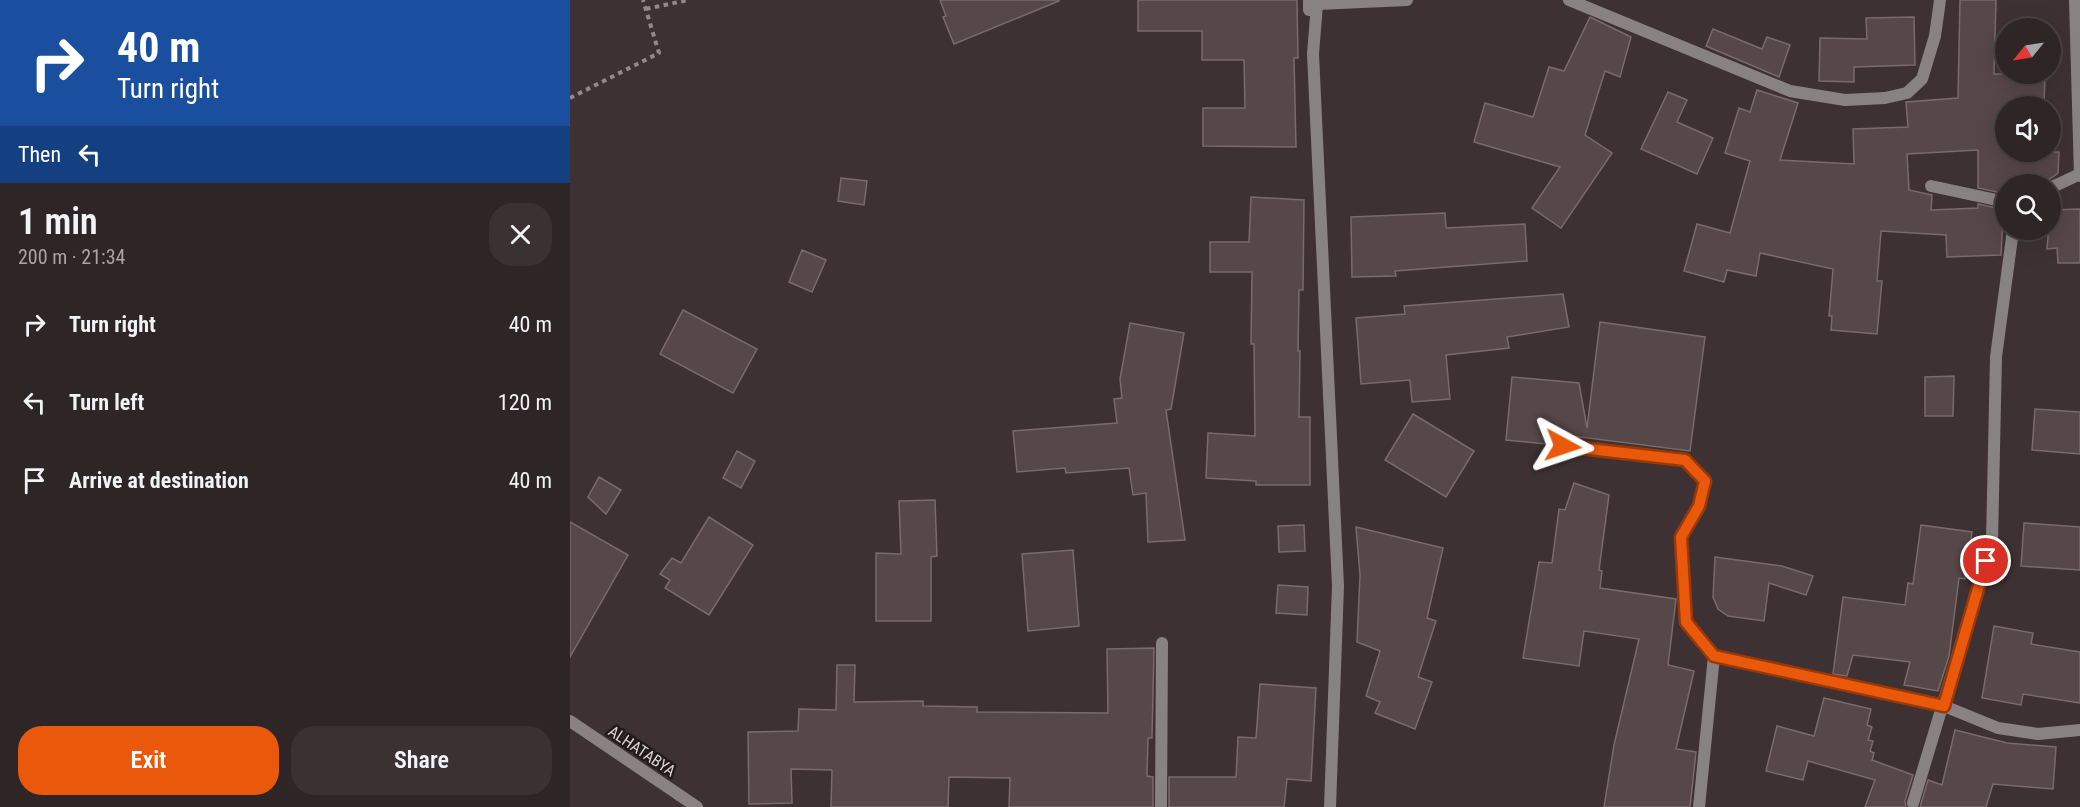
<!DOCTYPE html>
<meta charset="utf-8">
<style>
:root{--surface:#2e2526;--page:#3a3132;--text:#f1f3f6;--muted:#a7a5a7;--line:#494243;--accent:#ea580c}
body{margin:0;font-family:"Roboto Condensed",sans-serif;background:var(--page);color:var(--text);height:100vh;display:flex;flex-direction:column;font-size:22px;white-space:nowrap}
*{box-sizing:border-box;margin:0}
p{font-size:20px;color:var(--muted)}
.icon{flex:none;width:33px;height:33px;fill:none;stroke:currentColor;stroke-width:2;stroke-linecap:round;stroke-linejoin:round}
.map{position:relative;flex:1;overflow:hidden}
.details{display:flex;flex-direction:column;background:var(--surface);width:570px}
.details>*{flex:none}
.guide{background:#1a4fa0;color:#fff;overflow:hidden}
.needle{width:39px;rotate:240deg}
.controls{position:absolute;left:1425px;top:18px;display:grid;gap:12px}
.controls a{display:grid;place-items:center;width:66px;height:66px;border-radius:50%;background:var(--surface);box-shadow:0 6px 24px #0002,0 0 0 2px var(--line);font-size:30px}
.pin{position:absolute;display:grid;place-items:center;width:51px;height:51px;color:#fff;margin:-26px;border:3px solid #fff;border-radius:50%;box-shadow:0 2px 6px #0007}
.me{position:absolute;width:66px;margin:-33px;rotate:95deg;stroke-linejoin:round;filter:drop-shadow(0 0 4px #0008)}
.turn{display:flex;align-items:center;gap:21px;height:126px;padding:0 18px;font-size:27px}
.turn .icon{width:78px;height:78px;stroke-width:2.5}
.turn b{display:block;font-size:42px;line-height:51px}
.then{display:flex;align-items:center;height:57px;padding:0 18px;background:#0003;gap:12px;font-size:22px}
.round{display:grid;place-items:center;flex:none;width:63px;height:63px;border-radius:24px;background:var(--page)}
.head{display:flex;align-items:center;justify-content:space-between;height:102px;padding:0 18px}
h1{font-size:36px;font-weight:600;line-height:45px}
.cta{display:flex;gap:12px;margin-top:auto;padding:12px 18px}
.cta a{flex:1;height:69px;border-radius:24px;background:var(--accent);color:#fff;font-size:24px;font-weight:600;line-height:69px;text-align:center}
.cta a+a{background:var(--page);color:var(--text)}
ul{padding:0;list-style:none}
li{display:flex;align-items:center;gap:18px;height:78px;padding:0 18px}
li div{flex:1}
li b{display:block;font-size:22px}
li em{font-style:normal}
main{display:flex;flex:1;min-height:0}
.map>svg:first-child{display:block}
.building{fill:#564749;stroke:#7a6a6c;stroke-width:1.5}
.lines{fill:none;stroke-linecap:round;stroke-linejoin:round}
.path{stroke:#93888a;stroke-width:4;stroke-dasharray:4.5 4.5;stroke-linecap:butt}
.service{stroke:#898283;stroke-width:12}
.minor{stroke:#898283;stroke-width:12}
.route-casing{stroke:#983908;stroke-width:15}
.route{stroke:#ea580c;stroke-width:10}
.labels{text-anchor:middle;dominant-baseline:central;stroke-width:5;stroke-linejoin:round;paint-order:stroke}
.street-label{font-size:16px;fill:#ddd4d5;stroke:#211a1b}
</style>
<main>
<section class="details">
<div class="guide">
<div class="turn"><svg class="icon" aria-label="right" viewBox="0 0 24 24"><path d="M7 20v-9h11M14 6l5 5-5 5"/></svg><div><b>40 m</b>Turn right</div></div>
<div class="then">Then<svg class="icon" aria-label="left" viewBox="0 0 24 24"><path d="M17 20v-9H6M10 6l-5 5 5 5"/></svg></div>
</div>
<div class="head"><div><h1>1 min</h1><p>200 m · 21:34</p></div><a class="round"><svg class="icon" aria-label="close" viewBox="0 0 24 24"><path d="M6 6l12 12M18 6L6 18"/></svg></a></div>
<ul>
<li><svg class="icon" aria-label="right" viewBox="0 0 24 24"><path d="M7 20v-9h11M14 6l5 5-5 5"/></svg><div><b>Turn right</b></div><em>40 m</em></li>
<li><svg class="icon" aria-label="left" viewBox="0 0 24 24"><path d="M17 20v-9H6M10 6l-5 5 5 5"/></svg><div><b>Turn left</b></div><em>120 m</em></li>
<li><svg class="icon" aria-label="arrive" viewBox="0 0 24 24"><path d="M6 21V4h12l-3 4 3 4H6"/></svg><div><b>Arrive at destination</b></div><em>40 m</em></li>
</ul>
<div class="cta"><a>Exit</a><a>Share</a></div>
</section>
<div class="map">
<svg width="1510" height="807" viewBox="0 0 1510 807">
<rect width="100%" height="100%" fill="#3e3133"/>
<g class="building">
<path d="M370,0H488L489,1L384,44L373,17L376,16Z"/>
<path d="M568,0H727L728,58H724L726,147L633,146V108H675L674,60H632V31H568Z"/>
<path d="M1390,0H1426L1424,74H1475L1474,106H1436V152H1489L1488,173L1473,184H1436V188H1432V193L1408,188V150L1337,154L1339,190L1362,195L1361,210L1408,208V204L1436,210L1433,216L1431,255L1377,257L1376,235L1311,231L1307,281H1312L1307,334L1261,330L1262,316H1259L1263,269L1190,253L1186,276L1157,270L1154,282L1114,271L1127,224L1160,233L1180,161L1155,153L1169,108L1180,112L1187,90L1228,103L1210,160L1284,164L1283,129L1338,127L1336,102L1388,98Z"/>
<path d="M1020,17L1061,37L1050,77L1035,71L1015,135L1042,153L991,228L962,208L990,167L904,142L915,103L963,117L979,67L994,71Z"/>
<path d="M1344,17L1345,65L1284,67V82L1249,81L1250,38L1297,39L1296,18Z"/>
<path d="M1143,29L1192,49L1197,37L1220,45L1209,77L1136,46Z"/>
<path d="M1098,92L1117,100L1107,122L1143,138L1127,174L1071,149Z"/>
<path d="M271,178L297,181L294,205L268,201Z"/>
<path d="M681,197L734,200L733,290H729L728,351H730L729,417H740V485H686V481L636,478L638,433L685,436L684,344H681L682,272H640V242H679Z"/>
<path d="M1510,209V263H1488L1487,248L1477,249L1480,210Z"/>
<path d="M875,213L876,228L955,224L957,261L825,271L826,276L782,277L781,217Z"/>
<path d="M232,250L256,260L242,292L219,282Z"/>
<path d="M993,294L999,327L937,337L939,348L876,355L880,399L842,402L840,380L791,384L786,318L835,314L834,306Z"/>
<path d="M113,310L187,349L163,393L90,354Z"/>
<path d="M1030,322L1135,337L1120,451L987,434L985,445L936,440L942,377L1009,383L1017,428Z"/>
<path d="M560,323L614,333L601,409L596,410L615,540L578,542L576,493L563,495L559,468L496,473L495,468L447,472L443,431L547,423L544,399L552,398L550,379Z"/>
<path d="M1384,376L1383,416H1355V377Z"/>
<path d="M1465,409L1510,412V454L1462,450Z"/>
<path d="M843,414L904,451L876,497L815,460Z"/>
<path d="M167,451L185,461L171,488L153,478Z"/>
<path d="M29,477L51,490L36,514L18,497Z"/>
<path d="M1004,483L1039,495L1029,570L1032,571L1030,588L1106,599L1098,665L1124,671L1106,749L1126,752L1120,807H1034L1044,745L1069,639L1014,631L1009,666L953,658L969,562L982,563L989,509L995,510Z"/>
<path d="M365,500L367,556L361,557V621H306V553L331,554L329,501Z"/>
<path d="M139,517L183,545L139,615L95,588L100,580L90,574L102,558L111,563Z"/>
<path d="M0,522L58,555L0,657Z"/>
<path d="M1454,523L1510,527V570L1451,566Z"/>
<path d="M734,525L735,551L709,552L708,526Z"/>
<path d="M1351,525L1402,532L1395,579L1389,578L1379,656L1368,691L1334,685L1340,662L1283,655L1277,676L1263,674L1273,597L1335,605L1338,583L1343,584Z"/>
<path d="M786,527L873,548L857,618L866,621L848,677L862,682L845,729L805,713L810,702L796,696L810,651L787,642L790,575Z"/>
<path d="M503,550L509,626L458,631L452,554Z"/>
<path d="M1145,557L1212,566L1243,576L1236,595L1199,583L1194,621L1158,616L1148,609L1143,597Z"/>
<path d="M708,585L738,587L737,615L706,613Z"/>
<path d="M1424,626L1463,633L1461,644L1510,652V703L1453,694L1451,705L1412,698Z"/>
<path d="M584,648L582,738H578L577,776L583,777V807H439L440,778L379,777L378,807H261L262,770L221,769L222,803L179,804L178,732L228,731L229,709L266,710L267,665H285L284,702L353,701V706L407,707V712L538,713L537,649Z"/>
<path d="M690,684L746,688L741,781L717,779L714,807H599V777H666L668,737L686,738Z"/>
<path d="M1254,698L1301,709L1297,725L1302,727L1298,740L1303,741L1300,751L1304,753L1302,760L1343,775L1335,801L1336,807H1295L1305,780L1238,761L1233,780L1196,771L1207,726L1244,736Z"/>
<path d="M1385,730L1437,743L1486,747L1483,789L1423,784L1416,807H1350L1358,780L1372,785Z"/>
</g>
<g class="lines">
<g class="path">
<path d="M76,9L118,0"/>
<path d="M0,98L89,53L73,0"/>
</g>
<g class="service">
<path d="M1361,186L1436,202"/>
<path d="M1480,188L1508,175"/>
<path d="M993,446L1115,460L1135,481L1129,506L1111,537L1116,622L1144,656L1374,706L1428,728L1468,734L1510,730"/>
<path d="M1343,803L1422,541L1426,357L1443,230"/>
<path d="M591,807L592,643"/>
<path d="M1129,807L1144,656"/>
</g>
<g class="minor">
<path d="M739,0V10L747,4L743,54L768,586L760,807"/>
<path d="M999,0L1220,91L1275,100L1315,98L1337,93L1352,79L1365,36L1370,0"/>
<path d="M1505,0L1510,176"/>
<path d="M747,4L837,0"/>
<path d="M0,721L127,807"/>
</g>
</g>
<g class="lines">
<defs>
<path id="route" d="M993,446L1115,460L1135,481L1129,506L1111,537L1116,622L1144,656L1374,706L1416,561"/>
</defs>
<use href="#route" class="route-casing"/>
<use href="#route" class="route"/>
</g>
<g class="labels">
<g class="street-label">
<text transform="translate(72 751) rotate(34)">ALHATABYA</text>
</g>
</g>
</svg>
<div class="controls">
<a><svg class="needle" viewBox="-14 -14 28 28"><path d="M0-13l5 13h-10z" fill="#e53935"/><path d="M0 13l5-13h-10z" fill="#a7a5a7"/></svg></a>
<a><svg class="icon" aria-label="sound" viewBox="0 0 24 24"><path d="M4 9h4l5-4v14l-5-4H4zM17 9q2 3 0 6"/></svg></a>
<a><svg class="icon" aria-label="search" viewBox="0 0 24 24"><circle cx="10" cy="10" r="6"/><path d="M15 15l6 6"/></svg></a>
</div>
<div class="pin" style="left:1416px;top:561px;background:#d93025"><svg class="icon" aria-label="arrive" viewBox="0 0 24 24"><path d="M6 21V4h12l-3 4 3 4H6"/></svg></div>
<svg class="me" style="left:993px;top:446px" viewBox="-20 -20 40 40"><path d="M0-17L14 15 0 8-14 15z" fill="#ea580c" stroke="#fff" stroke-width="4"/></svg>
</div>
</main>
